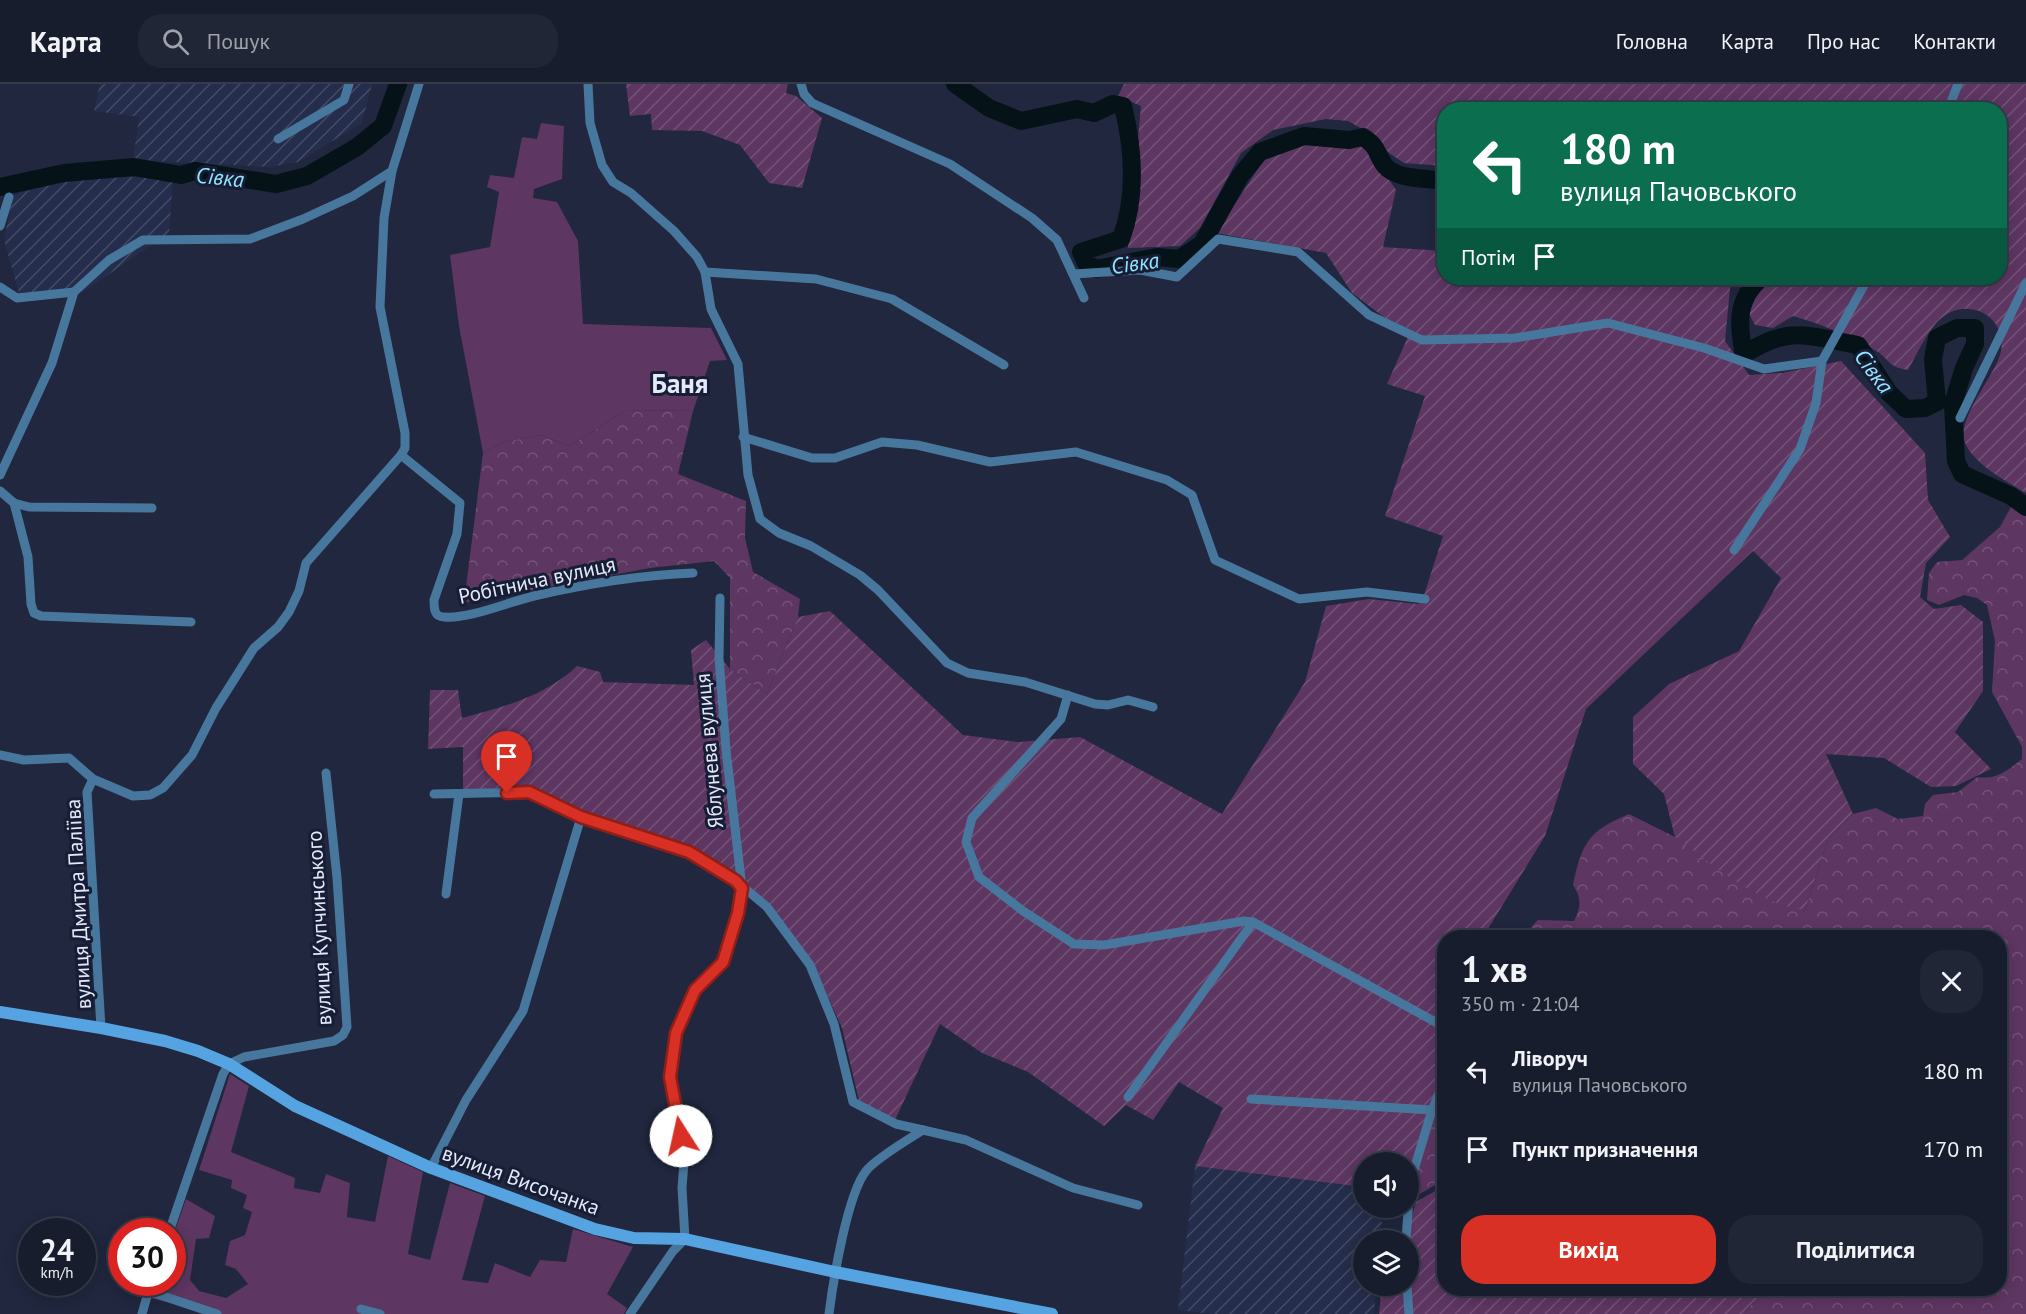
<!DOCTYPE html>
<html lang="uk">
<meta charset="utf-8">
<style>
:root{--surface:#181d2e;--page:#212636;--text:#f1f3f6;--muted:#9fa2aa;--line:#363b4a;--accent:#d93025}
body{margin:0;font-family:"PT Sans",sans-serif;background:var(--page);color:var(--text);height:100vh;display:flex;flex-direction:column;font-size:22px;white-space:nowrap}
*{box-sizing:border-box;margin:0}
p{font-size:20px;color:var(--muted)}
.icon{flex:none;width:33px;height:33px;fill:none;stroke:currentColor;stroke-width:2;stroke-linecap:round;stroke-linejoin:round}
.map{position:relative;flex:1;overflow:hidden}
.side{position:absolute;left:1437px;top:846px;width:570px;height:366px;display:flex;flex-direction:column;background:var(--surface);border-radius:24px;box-shadow:0 3px 15px #0003,0 0 0 2px var(--line)}
.side>*{flex:none}
.guide{position:absolute;left:1437px;top:18px;width:570px;height:183px;border-radius:24px;box-shadow:0 3px 15px #0003,0 0 0 2px var(--line);background:#0b6e4f;color:#fff;overflow:hidden}
.tools{position:absolute;left:1353px;top:1068px;display:grid;gap:12px}
.tools a{display:grid;place-items:center;width:66px;height:66px;border-radius:50%;background:var(--surface);box-shadow:0 3px 15px #0003,0 0 0 2px var(--line);font-size:30px}
.speed{position:absolute;left:18px;top:1134px;display:flex;gap:12px;font-size:30px;font-weight:700;text-align:center}
.speed>*{display:grid;place-content:center;width:78px;height:78px;border-radius:50%;background:var(--surface);box-shadow:0 3px 15px #0003,0 0 0 2px var(--line);line-height:1}
.speed small{font-size:15px;font-weight:400}
.speed .limit{border:9px solid #d22;background:#fff;color:#111}
.pin{position:absolute;display:grid;place-items:center;width:51px;height:51px;color:#fff;margin:-62px -26px;border-radius:50% 50% 50% 0;rotate:-45deg;box-shadow:0 0 6px #0007}
.pin .icon{rotate:45deg}
.me{position:absolute;width:66px;margin:-33px;rotate:350deg;stroke-linejoin:round;filter:drop-shadow(0 0 4px #0008)}
.turn{display:flex;align-items:center;gap:21px;height:126px;padding:0 24px;font-size:27px}
.turn .icon{width:78px;height:78px;stroke-width:2.5}
.turn b{display:block;font-size:42px;line-height:51px}
.then{display:flex;align-items:center;height:57px;padding:0 24px;background:#0003;gap:12px;font-size:22px}
.round{display:grid;place-items:center;flex:none;width:63px;height:63px;border-radius:24px;background:var(--page)}
.summary{display:flex;align-items:center;justify-content:space-between;height:102px;padding:0 24px}
h1{font-size:36px;font-weight:700;line-height:45px}
.primary-button{display:flex;gap:12px;margin-top:auto;padding:12px 24px}
.primary-button a{flex:1;height:69px;border-radius:24px;background:var(--accent);color:#fff;font-size:24px;font-weight:700;line-height:69px;text-align:center}
.primary-button a+a{background:var(--page);color:var(--text)}
ul{padding:0;list-style:none}
li{display:flex;align-items:center;gap:18px;height:78px;padding:0 24px}
li div{flex:1}
li b{display:block;font-size:22px}
li em{font-style:normal}
header{display:flex;align-items:center;gap:36px;box-sizing:border-box;height:84px;padding:0 30px;background:var(--surface);border-bottom:2px solid var(--line)}
header strong{font-size:28px}
nav{display:flex;gap:33px;margin-inline-start:auto;font-size:21px}
.search{width:420px;height:54px;background:var(--page);display:flex;align-items:center;gap:15px;box-sizing:border-box;padding:0 21px;border-radius:24px;color:var(--muted);font-size:22px}
.map>svg:first-child{display:block}
.industrial{fill:url(#industrial-furrows)}
.grass{fill:#5d3662}
.forest{fill:url(#forest-crowns)}
.garden{fill:url(#garden-furrows)}
.lines{fill:none;stroke-linecap:round;stroke-linejoin:round}
.river{stroke:#051318;stroke-width:18}
.street{stroke:#48779d;stroke-width:9}
.secondary{stroke:#55a3e0;stroke-width:12}
.route-casing{stroke:#8d1f18;stroke-width:15}
.route{stroke:#d93025;stroke-width:10}
.labels{text-anchor:middle;dominant-baseline:central;stroke-width:6;stroke-linejoin:round;paint-order:stroke}
.street-label{font-size:21px;fill:#e3e9f9;stroke:#161d34}
.water-label{font-size:22px;font-style:italic;fill:#93e5fe;stroke:#161d34}
.district-label{font-size:27px;font-weight:bold;fill:#e3e9f9;stroke:#161d34}
</style>
<header>
<strong>Карта</strong>
<div class="search"><svg class="icon" aria-label="search" viewBox="0 0 24 24"><circle cx="10" cy="10" r="6"/><path d="M15 15l6 6"/></svg>Пошук</div>
<nav><a>Головна</a><a>Карта</a><a>Про нас</a><a>Контакти</a></nav>
</header>
<div class="map">
<svg width="2026" height="1230" viewBox="0 0 2026 1230">
<defs>
<pattern id="industrial-furrows" width="10" height="10" patternUnits="userSpaceOnUse" patternTransform="scale(1.5)"><rect width="10" height="10" fill="#242d4b"/><path d="M-1 1l2-2M0 10L10 0M9 11l2-2" fill="none" stroke="#444b66"/></pattern>
<pattern id="forest-crowns" width="20" height="18" patternUnits="userSpaceOnUse" patternTransform="scale(1.5)"><rect width="20" height="18" fill="#5d3662"/><path d="M2 6a3 3 0 1 1 6 0M12 15a3 3 0 1 1 6 0" fill="none" stroke="#745379"/></pattern>
<pattern id="garden-furrows" width="10" height="10" patternUnits="userSpaceOnUse" patternTransform="scale(1.5)"><rect width="10" height="10" fill="#5d3662"/><path d="M-1 1l2-2M0 10L10 0M9 11l2-2" fill="none" stroke="#745379"/></pattern>
</defs>
<rect width="100%" height="100%" fill="#20273e"/>
<g class="industrial">
<path d="M100,0H372L362,39L298,78L270,83L133,76L139,33L94,27Z"/>
<path d="M114,91L173,97L169,149L80,210L19,209L4,156L13,111L65,96Z"/>
<path d="M1195,1082L1363,1103L1364,1124H1383L1380,1156H1364V1202H1376L1374,1230H1211L1178,1226Z"/>
</g>
<g class="grass">
<path d="M541,39L564,42L562,95L534,105L533,114L557,118L578,157L583,240L711,244L727,276L710,277L693,327L626,326L570,362L541,351L504,358L483,369L459,242L450,171L490,163L499,108L487,103L490,91L514,94L522,53L537,55Z"/>
<path d="M230,990L249,1002L231,1068L295,1094L294,1104L320,1109L326,1090L350,1099L347,1133L375,1138L388,1072L423,1088L408,1170L430,1176L450,1099L485,1112L462,1196L488,1199L495,1179L530,1193L540,1176L566,1178L573,1145L633,1163L607,1210L627,1224L624,1230H215L150,1214L156,1199L172,1198L173,1152L186,1115L215,1132L209,1154L196,1155L190,1196L199,1207L226,1214L248,1200L236,1185L225,1181L230,1157L245,1151L252,1128L243,1124L247,1111L231,1104L232,1096L199,1086Z"/>
</g>
<g class="forest">
<path d="M626,326L693,327L678,390L746,417L745,454L753,488L800,515L798,533L767,610L730,585V494L714,477L650,484L464,519L483,369L504,358L541,351L570,362Z"/>
<path d="M2024,416L2026,418V1230H1745L1746,1226L1768,1205L2000,1204V854H1521L1538,836L1574,837C1581,823 1582,815 1573,801C1582,759 1588,747 1629,730L1675,753L1737,798L1805,826L1828,755L1853,730L1876,724L1898,735L1923,732L1925,720L1933,711L1958,708L1977,693C1996,696 2007,687 2022,675V663L1992,608L1995,557L1987,521L1977,514L1964,511L1939,521L1927,516L1929,489L1937,478L1962,476L2000,443L2012,421Z"/>
<path d="M1444,941V1096L1416,1112L1417,1084L1438,958Z"/>
</g>
<g class="garden">
<path d="M626,0H788L786,9L796,12L822,34L802,104L769,99L740,61L702,47L652,46L651,30L630,32Z"/>
<path d="M1124,0H2026V409C2006,397 1971,379 1964,356C1958,332 1997,289 2001,267C2007,229 1963,210 1937,238C1925,252 1917,270 1908,286C1886,283 1890,274 1873,265C1847,251 1821,240 1793,232L1773,244L1755,241L1749,230L1757,208L1771,194H2000V26H1444V82L1404,79L1389,69L1373,51L1348,37L1326,35L1273,46L1241,69L1200,144L1180,162L1128,164L1141,22L1118,12Z"/>
<path d="M1316,58L1367,62L1396,106L1383,163L1444,167V194H1731L1725,257L1749,291L1782,289L1841,277L1925,369L1928,416L1950,453L1926,479L1920,513L1934,525L1961,521L1983,538V607L1955,648L1991,685L1956,702L1931,703L1884,674L1826,670L1853,730L1828,755L1805,826C1757,820 1713,781 1675,753L1664,710L1633,680V633L1669,600L1739,567L1781,494L1753,467L1586,625L1545,752L1483,853L1444,854V916L1440,924L1435,1026L1409,1086L1408,1078H1364L1363,1103L1195,1082L1223,1024L1179,998L1153,1036L1126,1021L1104,1042L1028,988L982,969L940,940L895,1036L859,1017L842,944L813,880L750,803L716,777L588,729L528,703L463,706V663L428,665L430,606H458L462,634C505,622 544,613 577,582L600,588L603,598L694,601L691,566L706,556L730,585L767,610L798,533L830,527L963,651L1019,658L1080,653L1222,730L1305,598L1326,522L1369,515L1418,520L1422,517L1443,452L1385,432L1425,312L1387,300L1411,246L1385,234L1352,209L1326,169L1216,149L1267,71Z"/>
<path d="M1444,1102V1204L1768,1205L1746,1226L1745,1230H1379L1382,1202H1408V1156H1405L1416,1118Z"/>
</g>
<g class="lines">
<g class="river">
<path d="M955,0L989,24L1021,37L1077,25L1094,29L1113,20L1123,22C1134,67 1137,112 1121,155L1081,168L1086,179L1096,185L1157,173L1179,175L1202,160L1240,92L1260,68L1304,52L1349,56L1363,53C1380,64 1375,69 1385,82C1397,96 1427,94 1444,97"/>
<path d="M0,103L64,89L134,83L181,91L195,87L276,100L307,92L357,63L383,42L398,0"/>
<path d="M1761,194C1737,215 1738,237 1743,266L1748,268C1791,241 1811,253 1858,261L1889,309L1906,325L1925,324L1937,318L1933,275L1937,254L1957,244H1975V260L1964,284L1953,320L1956,377L1962,390L2011,412L2026,423"/>
</g>
<g class="street">
<path d="M588,0L590,39L602,81L613,98L631,109L674,147L697,173L705,188L711,225L738,280L748,391L760,435L779,449L811,462L860,491L878,506L947,579L968,589L1025,598L1095,620L1108,621L1128,616L1153,623"/>
<path d="M801,0L804,10L812,19L950,80L1032,134L1057,156L1084,214"/>
<path d="M1948,26L1958,0"/>
<path d="M278,55L344,16L349,0"/>
<path d="M0,142L9,113"/>
<path d="M705,188L816,195L892,215L1004,281"/>
<path d="M1073,190L1140,186L1177,193L1218,155L1298,168L1369,231L1422,256L1515,254L1608,239L1704,264L1764,285L1822,277"/>
<path d="M0,203L17,214L74,208"/>
<path d="M1960,334L2026,199"/>
<path d="M743,353L812,374H835L882,358L917,361L990,378L1076,368L1167,396L1192,411L1215,476L1299,515L1367,508L1425,515"/>
<path d="M401,371L460,419L457,450L434,516C434,524 434,533 444,533C470,535 508,518 534,512C586,500 640,491 693,489"/>
<path d="M0,391L52,279L74,208L109,176L143,156L250,155L303,135L353,112L392,87"/>
<path d="M0,407L14,419L29,423L152,424"/>
<path d="M14,419L28,473L31,520L34,529L41,532L191,538"/>
<path d="M1734,466L1800,365L1816,319L1822,277L1868,194"/>
<path d="M1068,611L1061,635L972,734L966,758L979,793L1023,827L1074,860L1104,861L1244,837L1253,838L1439,940L1444,952"/>
<path d="M0,671L24,676L69,674L93,695L133,712L150,711L163,704L192,671L216,624L254,564L278,543L289,528L299,507L306,479L401,371L405,364V349L380,223L384,134L392,87L419,0"/>
<path d="M93,695L87,708L101,944"/>
<path d="M434,710L529,708L581,733L689,768L736,797L767,823L810,881L834,940L853,1018L896,1040L923,1046"/>
<path d="M446,810L459,710"/>
<path d="M1128,1013L1253,838"/>
<path d="M1251,1015L1432,1026"/>
<path d="M431,1084L466,1016L523,927L581,733"/>
<path d="M169,1148L223,990L229,980L244,973L334,957L343,951L347,943L337,794L326,689"/>
<path d="M1406,1156L1410,1099L1432,1026L1444,998"/>
<path d="M1407,1202L1409,1230"/>
<path d="M148,1207L217,1230"/>
<path d="M361,1225L380,1230"/>
<path d="M142,1230L151,1198"/>
<path d="M630,1230L673,1167L685,1155L682,1104L684,1078L671,993L676,949L695,906L723,878L738,829L742,804L726,666L719,574L720,514"/>
<path d="M829,1230C833,1198 847,1111 866,1087C875,1075 909,1055 923,1046L966,1056L1073,1104L1138,1121"/>
</g>
<path class="secondary" d="M0,928L101,944L165,957L198,967L229,980L295,1022L431,1084L595,1145L634,1154L685,1155L835,1188L1052,1230"/>
</g>
<g class="lines">
<defs>
<path id="route" d="M507,709L529,708L581,733L689,768L736,797L742,804L738,829L723,878L695,906L676,949L670,993L681,1052"/>
</defs>
<use href="#route" class="route-casing"/>
<use href="#route" class="route"/>
</g>
<g class="labels">
<g class="street-label">
<text transform="translate(537 496) rotate(-12)">Робітнича вулиця</text>
<text transform="translate(709 667) rotate(-95)">Яблунева вулиця</text>
<text transform="translate(78 820) rotate(-93)">вулиця Дмитра Паліїва</text>
<text transform="translate(319 844) rotate(-93)">вулиця Купчинського</text>
<text transform="translate(521 1096) rotate(20)">вулиця Височанка</text>
</g>
<g class="water-label">
<text transform="translate(220 93) rotate(6)">Сівка</text>
<text transform="translate(1135 179) rotate(-8)">Сівка</text>
<text transform="translate(1874 287) rotate(53)">Сівка</text>
</g>
<g class="district-label">
<text x="680" y="299">Баня</text>
</g>
</g>
</svg>
<div class="tools">
<a><svg class="icon" aria-label="sound" viewBox="0 0 24 24"><path d="M4 9h4l5-4v14l-5-4H4zM17 9q2 3 0 6"/></svg></a>
<a><svg class="icon" aria-label="layers" viewBox="0 0 24 24"><path d="M12 4l9 5-9 5-9-5zM3 14l9 5 9-5"/></svg></a>
</div>
<div class="speed"><div>24<small>km/h</small></div><div class="limit">30</div></div>
<div class="pin" style="left:507px;top:709px;background:#d93025"><svg class="icon" aria-label="arrive" viewBox="0 0 24 24"><path d="M6 21V4h12l-3 4 3 4H6"/></svg></div>
<svg class="me" style="left:681px;top:1052px" viewBox="-20 -20 40 40"><circle r="19" fill="#fff"/><path d="M0-13L10 11 0 6-10 11z" fill="#d93025"/></svg>
<div class="guide">
<div class="turn"><svg class="icon" aria-label="left" viewBox="0 0 24 24"><path d="M17 20v-9H6M10 6l-5 5 5 5"/></svg><div><b>180 m</b>вулиця Пачовського</div></div>
<div class="then">Потім<svg class="icon" aria-label="arrive" viewBox="0 0 24 24"><path d="M6 21V4h12l-3 4 3 4H6"/></svg></div>
</div>
<section class="side">
<div class="summary"><div><h1>1 хв</h1><p>350 m · 21:04</p></div><a class="round"><svg class="icon" aria-label="close" viewBox="0 0 24 24"><path d="M6 6l12 12M18 6L6 18"/></svg></a></div>
<ul>
<li><svg class="icon" aria-label="left" viewBox="0 0 24 24"><path d="M17 20v-9H6M10 6l-5 5 5 5"/></svg><div><b>Ліворуч</b><p>вулиця Пачовського</p></div><em>180 m</em></li>
<li><svg class="icon" aria-label="arrive" viewBox="0 0 24 24"><path d="M6 21V4h12l-3 4 3 4H6"/></svg><div><b>Пункт призначення</b></div><em>170 m</em></li>
</ul>
<div class="primary-button"><a>Вихід</a><a>Поділитися</a></div>
</section>
</div>
